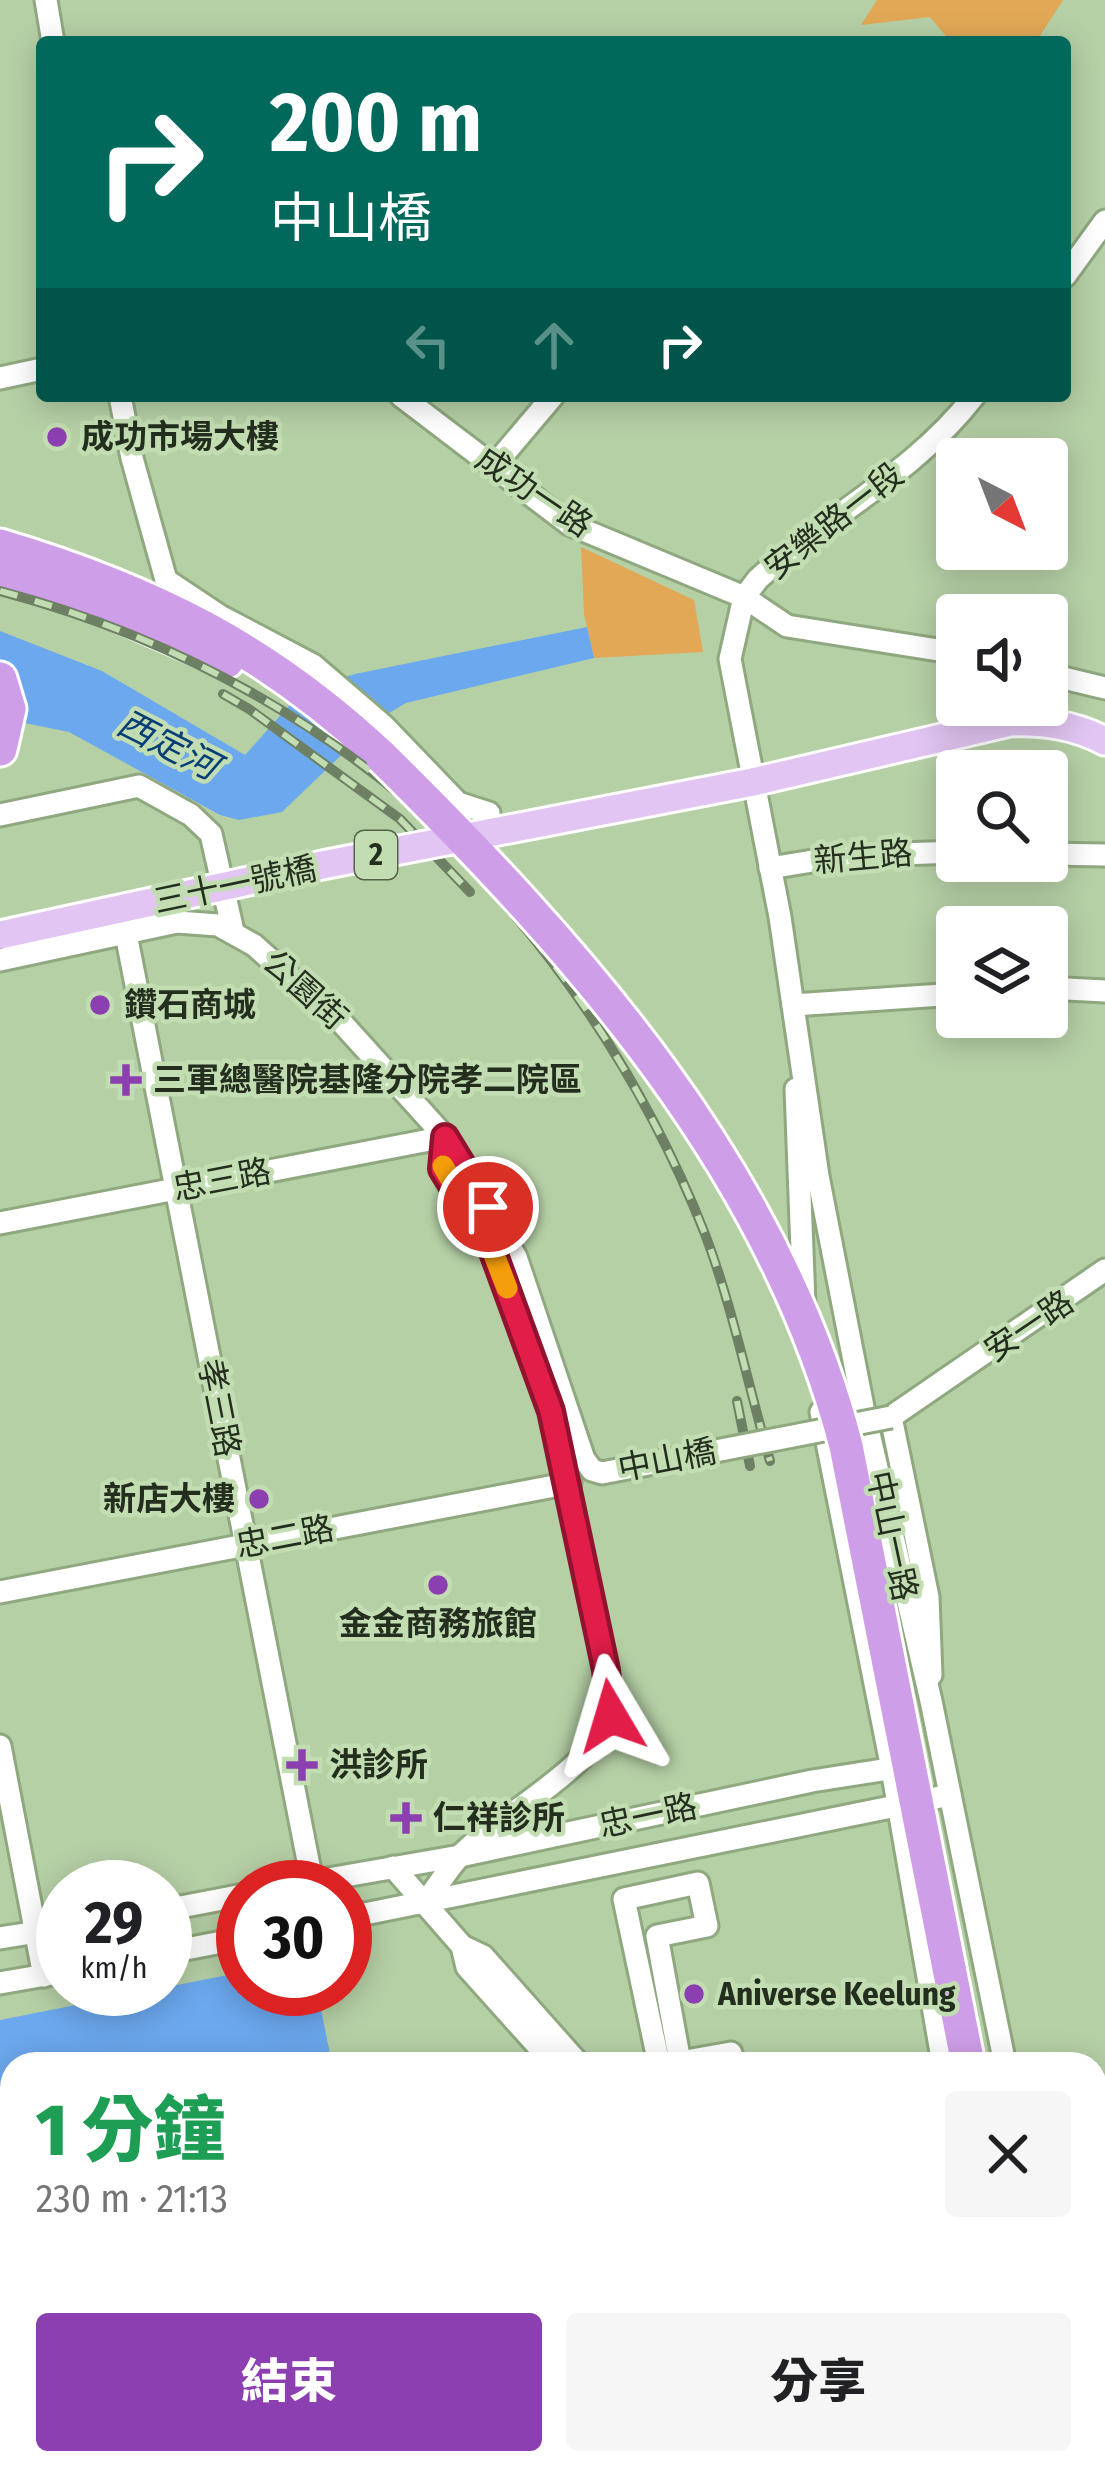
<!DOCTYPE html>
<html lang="zh-TW">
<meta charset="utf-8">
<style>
:root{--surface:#fff;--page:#f6f6f6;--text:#202124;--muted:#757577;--accent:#8c3fb0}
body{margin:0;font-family:"Fira Sans Condensed","Noto Sans TC",sans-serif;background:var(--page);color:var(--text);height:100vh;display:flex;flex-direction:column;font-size:45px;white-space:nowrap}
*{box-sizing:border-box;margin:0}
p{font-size:39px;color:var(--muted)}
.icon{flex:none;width:66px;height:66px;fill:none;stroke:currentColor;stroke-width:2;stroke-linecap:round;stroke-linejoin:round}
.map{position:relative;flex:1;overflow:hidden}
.panel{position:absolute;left:0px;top:2052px;width:1107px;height:423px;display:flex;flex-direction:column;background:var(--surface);border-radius:36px 36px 0 0;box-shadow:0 6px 30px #0003}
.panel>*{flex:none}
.banner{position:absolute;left:36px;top:36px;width:1035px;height:366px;border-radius:12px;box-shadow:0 6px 30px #0003;background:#00695c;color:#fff;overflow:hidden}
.needle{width:78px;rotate:138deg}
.fabs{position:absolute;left:936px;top:438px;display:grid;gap:24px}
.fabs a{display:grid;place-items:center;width:132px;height:132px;border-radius:12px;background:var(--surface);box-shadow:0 6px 30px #0003;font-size:60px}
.speed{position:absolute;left:36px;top:1860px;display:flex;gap:24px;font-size:60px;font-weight:700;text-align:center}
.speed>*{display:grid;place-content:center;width:156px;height:156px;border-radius:50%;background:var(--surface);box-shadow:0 6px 30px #0003;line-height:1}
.speed small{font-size:30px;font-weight:400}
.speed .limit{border:18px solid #d22;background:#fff;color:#111}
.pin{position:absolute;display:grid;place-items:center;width:102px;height:102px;color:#fff;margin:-51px;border:6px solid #fff;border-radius:50%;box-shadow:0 3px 12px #0007}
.me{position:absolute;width:132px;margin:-66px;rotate:353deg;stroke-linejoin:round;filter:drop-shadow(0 0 9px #0008)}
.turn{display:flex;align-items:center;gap:42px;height:252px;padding:0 36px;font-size:54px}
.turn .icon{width:156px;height:156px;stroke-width:2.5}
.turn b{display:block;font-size:84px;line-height:102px}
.lanes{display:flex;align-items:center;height:114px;padding:0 36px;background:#0003;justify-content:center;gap:60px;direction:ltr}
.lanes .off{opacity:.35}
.round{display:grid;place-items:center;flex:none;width:126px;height:126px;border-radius:12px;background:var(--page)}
.headline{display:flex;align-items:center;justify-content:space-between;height:204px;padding:0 36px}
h1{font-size:72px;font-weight:800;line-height:90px;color:#1e9e55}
.cta{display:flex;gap:24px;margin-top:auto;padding:24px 36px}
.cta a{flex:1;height:138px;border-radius:12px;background:var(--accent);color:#fff;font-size:48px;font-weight:800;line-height:138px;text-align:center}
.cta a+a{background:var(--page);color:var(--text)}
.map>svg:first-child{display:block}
.green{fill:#e2a856}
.water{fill:#6ca8ee}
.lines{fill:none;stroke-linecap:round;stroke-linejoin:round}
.minor-casing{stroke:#8fa87f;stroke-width:27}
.major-casing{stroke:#fff;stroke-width:33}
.highway-casing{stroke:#fff;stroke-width:39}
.minor{stroke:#fff;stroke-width:21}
.major{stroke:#e2c5f2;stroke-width:27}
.highway{stroke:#cf9ee9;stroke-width:33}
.rail-casing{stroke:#6e8063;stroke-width:10}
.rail{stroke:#c3ddb2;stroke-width:6;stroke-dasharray:18;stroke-linecap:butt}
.minor-bridge-casing{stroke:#8fa87f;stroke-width:27;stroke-linecap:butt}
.major-bridge-casing{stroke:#fff;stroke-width:33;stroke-linecap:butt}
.highway-bridge-casing{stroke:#fff;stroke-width:39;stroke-linecap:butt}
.minor-bridge{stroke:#fff;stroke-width:21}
.major-bridge{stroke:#e2c5f2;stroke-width:27}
.highway-bridge{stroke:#cf9ee9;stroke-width:33}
.route-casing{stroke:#92132f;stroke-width:30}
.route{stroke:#e11d48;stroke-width:21}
.slow{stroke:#f59e0b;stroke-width:21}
.poi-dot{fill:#8c3fb0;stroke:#c3ddb2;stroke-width:4.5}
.labels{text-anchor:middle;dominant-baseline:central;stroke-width:9;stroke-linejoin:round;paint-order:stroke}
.shield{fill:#c3ddb2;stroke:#54624a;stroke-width:3}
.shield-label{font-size:30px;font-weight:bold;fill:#242e1e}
.poi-label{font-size:33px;font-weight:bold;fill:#242e1e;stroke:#c3ddb2;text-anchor:start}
.street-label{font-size:33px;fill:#242e1e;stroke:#c3ddb2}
.water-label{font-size:36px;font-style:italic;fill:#063e75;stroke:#c3ddb2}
</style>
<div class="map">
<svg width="1105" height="2474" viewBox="0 0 1105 2474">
<rect width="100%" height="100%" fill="#b6d0a6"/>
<g class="green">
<path d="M877,0H1063L1036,42H951L930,17L861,25Z"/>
<path d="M581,547L694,600L703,652L594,658L584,614Z"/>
</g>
<g class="water">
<path d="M587,627L594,658L406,703L379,719L282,812L239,820L220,815L69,732L0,718V631L102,671L245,755L303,690L355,674Z"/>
<path d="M243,1972V1989H317L332,2064H12V2463H409L411,2474H0V2020Z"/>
</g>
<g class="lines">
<defs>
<g id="minor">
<path d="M46,0L53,42"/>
<path d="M1065,276L1105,221"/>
<path d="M0,378L42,369"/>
<path d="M120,396L132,458L166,580L220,616L313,665L384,726L458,803L489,813"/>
<path d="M401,396L569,524L744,597L787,626L957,653"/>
<path d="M974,396C916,472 828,515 758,579L744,597L730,659L780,917L818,1176L863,1407L931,1701L1005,2064"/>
<path d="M493,467L553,396"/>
<path d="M1047,674L1105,688"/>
<path d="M0,815L139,786L191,815L211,834L233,931"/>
<path d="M1047,854L1105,855"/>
<path d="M770,868L843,856L957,852"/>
<path d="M126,934L312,1881"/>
<path d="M0,960L177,922L218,925L254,945L342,1023L445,1137"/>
<path d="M1047,988L1105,991"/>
<path d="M793,1005L957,994"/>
<path d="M796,1089L804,1304"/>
<path d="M0,1223L445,1137"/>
<path d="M821,1412L892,1769L943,2064"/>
<path d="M0,1592L570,1483"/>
<path d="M931,1675L928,1597L891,1417L1105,1270"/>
<path d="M0,1746L44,1976"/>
<path d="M393,1867L462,1946L483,1956L579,2064"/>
<path d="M282,1887L460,1856L812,1781L901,1767"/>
<path d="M425,1903C436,1888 446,1872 458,1858C498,1814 606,1765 613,1703L551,1411L493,1252L442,1169L445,1137"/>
<path d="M165,1910L243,1895"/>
<path d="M345,1918L950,1795"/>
<path d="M0,1938L63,1928"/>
<path d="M462,1946L467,1967L554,2064"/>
<path d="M165,1953L243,1938"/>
<path d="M0,1983L63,1972"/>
<path d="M659,2064L624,1899L698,1883L707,1926L657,1936L680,2062L731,2053L733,2064"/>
<path d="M728,2463L731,2474"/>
<path d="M782,2463L784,2474"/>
<path d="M906,2463L908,2474"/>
<path d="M1011,2463L1014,2474"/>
<path d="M1047,2463L1049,2474"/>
<path d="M1086,2463L1088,2474"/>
</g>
<path id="major" d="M753,782L1010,722C1044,721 1074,725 1105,741"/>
<g id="highway">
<path d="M0,546C151,591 267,649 382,757"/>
<path d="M0,573L91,602L227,661"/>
<path d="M0,679L9,709L0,749"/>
<path d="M949,1968L968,2064"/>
</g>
</defs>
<use href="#minor" class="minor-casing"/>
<use href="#major" class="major-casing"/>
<use href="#highway" class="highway-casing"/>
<use href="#minor" class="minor"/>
<use href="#major" class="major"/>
<use href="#highway" class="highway"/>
<defs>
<g id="rail">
<path d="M0,591C151,631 289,701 409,802C430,819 447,842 466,861C569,969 650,1095 705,1234C733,1308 748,1386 770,1461"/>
<path d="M223,694L249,709L400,819L470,892"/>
<path d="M737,1401L750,1466"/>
</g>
</defs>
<use href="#rail" class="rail-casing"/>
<use href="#rail" class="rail"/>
<defs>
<path id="minor-bridge" d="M445,1137L516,1257L584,1459L592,1470L602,1473L891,1417"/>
<path id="major-bridge" d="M0,935L322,865L753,782"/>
<path id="highway-bridge" d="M382,757C580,952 775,1171 846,1446L949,1968"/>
</defs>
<use href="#minor-bridge" class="minor-bridge-casing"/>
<use href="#major-bridge" class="major-bridge-casing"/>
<use href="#highway-bridge" class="highway-bridge-casing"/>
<use href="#minor-bridge" class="minor-bridge"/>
<use href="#major-bridge" class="major-bridge"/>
<use href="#highway-bridge" class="highway-bridge"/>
</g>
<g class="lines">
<defs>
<path id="route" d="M488,1207L445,1137L442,1169L493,1252L551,1411L606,1670L611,1716"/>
</defs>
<use href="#route" class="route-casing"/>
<use href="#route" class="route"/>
<path class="slow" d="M443,1166L493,1252L507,1288"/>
</g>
<g class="poi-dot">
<circle cx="57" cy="437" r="12"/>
<circle cx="100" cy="1005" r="12"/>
<path d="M120 1062h12v12h12v12h-12v12h-12v-12h-12v-12h12z"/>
<circle cx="259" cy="1499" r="12"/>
<circle cx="438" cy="1585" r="12"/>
<path d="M296 1747h12v12h12v12h-12v12h-12v-12h-12v-12h12z"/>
<path d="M400 1800h12v12h12v12h-12v12h-12v-12h-12v-12h12z"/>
<circle cx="694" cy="1994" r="12"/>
</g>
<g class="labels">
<rect class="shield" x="355" y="831" width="42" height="48" rx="9"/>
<g class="shield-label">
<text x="376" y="855">2</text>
</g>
<g class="poi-label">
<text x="81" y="437">成功市場大樓</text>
<text x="124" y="1005">鑽石商城</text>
<text x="153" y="1080">三軍總醫院基隆分院孝二院區</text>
<text x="235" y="1499" text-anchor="end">新店大樓</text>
<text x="438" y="1624" text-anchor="middle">金金商務旅館</text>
<text x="329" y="1765">洪診所</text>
<text x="433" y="1818">仁祥診所</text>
<text x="718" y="1994">Aniverse Keelung</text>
</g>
<g class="street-label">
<text transform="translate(534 492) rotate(34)">成功一路</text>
<text transform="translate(834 521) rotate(-38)">安樂路一段</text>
<text transform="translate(863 857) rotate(-5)">新生路</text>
<text transform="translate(235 885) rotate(-12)">三十一號橋</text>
<text transform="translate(305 990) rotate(42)">公園街</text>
<text transform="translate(222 1180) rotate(-11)">忠三路</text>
<text transform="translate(1029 1326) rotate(-34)">安一路</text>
<text transform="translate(219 1408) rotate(79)">孝三路</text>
<text transform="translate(667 1460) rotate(-11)">中山橋</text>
<text transform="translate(892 1536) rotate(78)">中山一路</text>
<text transform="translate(285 1537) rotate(-11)">忠二路</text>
<text transform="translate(648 1816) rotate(-12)">忠一路</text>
</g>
<g class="water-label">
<text transform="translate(168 745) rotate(27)">西定河</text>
</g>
</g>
</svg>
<div class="fabs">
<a><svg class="needle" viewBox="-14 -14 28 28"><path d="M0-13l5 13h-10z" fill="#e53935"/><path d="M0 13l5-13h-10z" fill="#757577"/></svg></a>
<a><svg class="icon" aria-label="sound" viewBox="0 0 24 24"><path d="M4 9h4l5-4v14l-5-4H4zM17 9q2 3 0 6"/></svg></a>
<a><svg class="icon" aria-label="search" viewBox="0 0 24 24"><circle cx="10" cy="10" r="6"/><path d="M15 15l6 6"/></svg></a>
<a><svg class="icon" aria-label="layers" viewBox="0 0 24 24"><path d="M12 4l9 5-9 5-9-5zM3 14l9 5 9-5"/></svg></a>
</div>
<div class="speed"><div>29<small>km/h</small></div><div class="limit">30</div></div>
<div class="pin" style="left:488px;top:1207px;background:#d93025"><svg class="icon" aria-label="arrive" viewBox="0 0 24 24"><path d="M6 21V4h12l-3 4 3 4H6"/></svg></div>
<svg class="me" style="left:611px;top:1716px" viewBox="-20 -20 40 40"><path d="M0-17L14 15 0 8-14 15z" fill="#e11d48" stroke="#fff" stroke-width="4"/></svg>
<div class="banner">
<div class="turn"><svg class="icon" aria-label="right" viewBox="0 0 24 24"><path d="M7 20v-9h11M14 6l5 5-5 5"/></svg><div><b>200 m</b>中山橋</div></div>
<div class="lanes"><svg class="icon off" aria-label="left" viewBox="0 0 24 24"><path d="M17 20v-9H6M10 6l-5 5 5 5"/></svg><svg class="icon off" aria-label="ahead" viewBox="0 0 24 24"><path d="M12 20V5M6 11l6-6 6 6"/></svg><svg class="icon" aria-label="right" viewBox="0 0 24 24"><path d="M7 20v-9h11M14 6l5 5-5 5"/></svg></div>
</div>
<section class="panel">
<div class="headline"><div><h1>1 分鐘</h1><p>230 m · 21:13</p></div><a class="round"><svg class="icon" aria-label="close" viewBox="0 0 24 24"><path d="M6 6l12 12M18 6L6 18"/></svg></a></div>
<div class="cta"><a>結束</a><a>分享</a></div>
</section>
</div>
